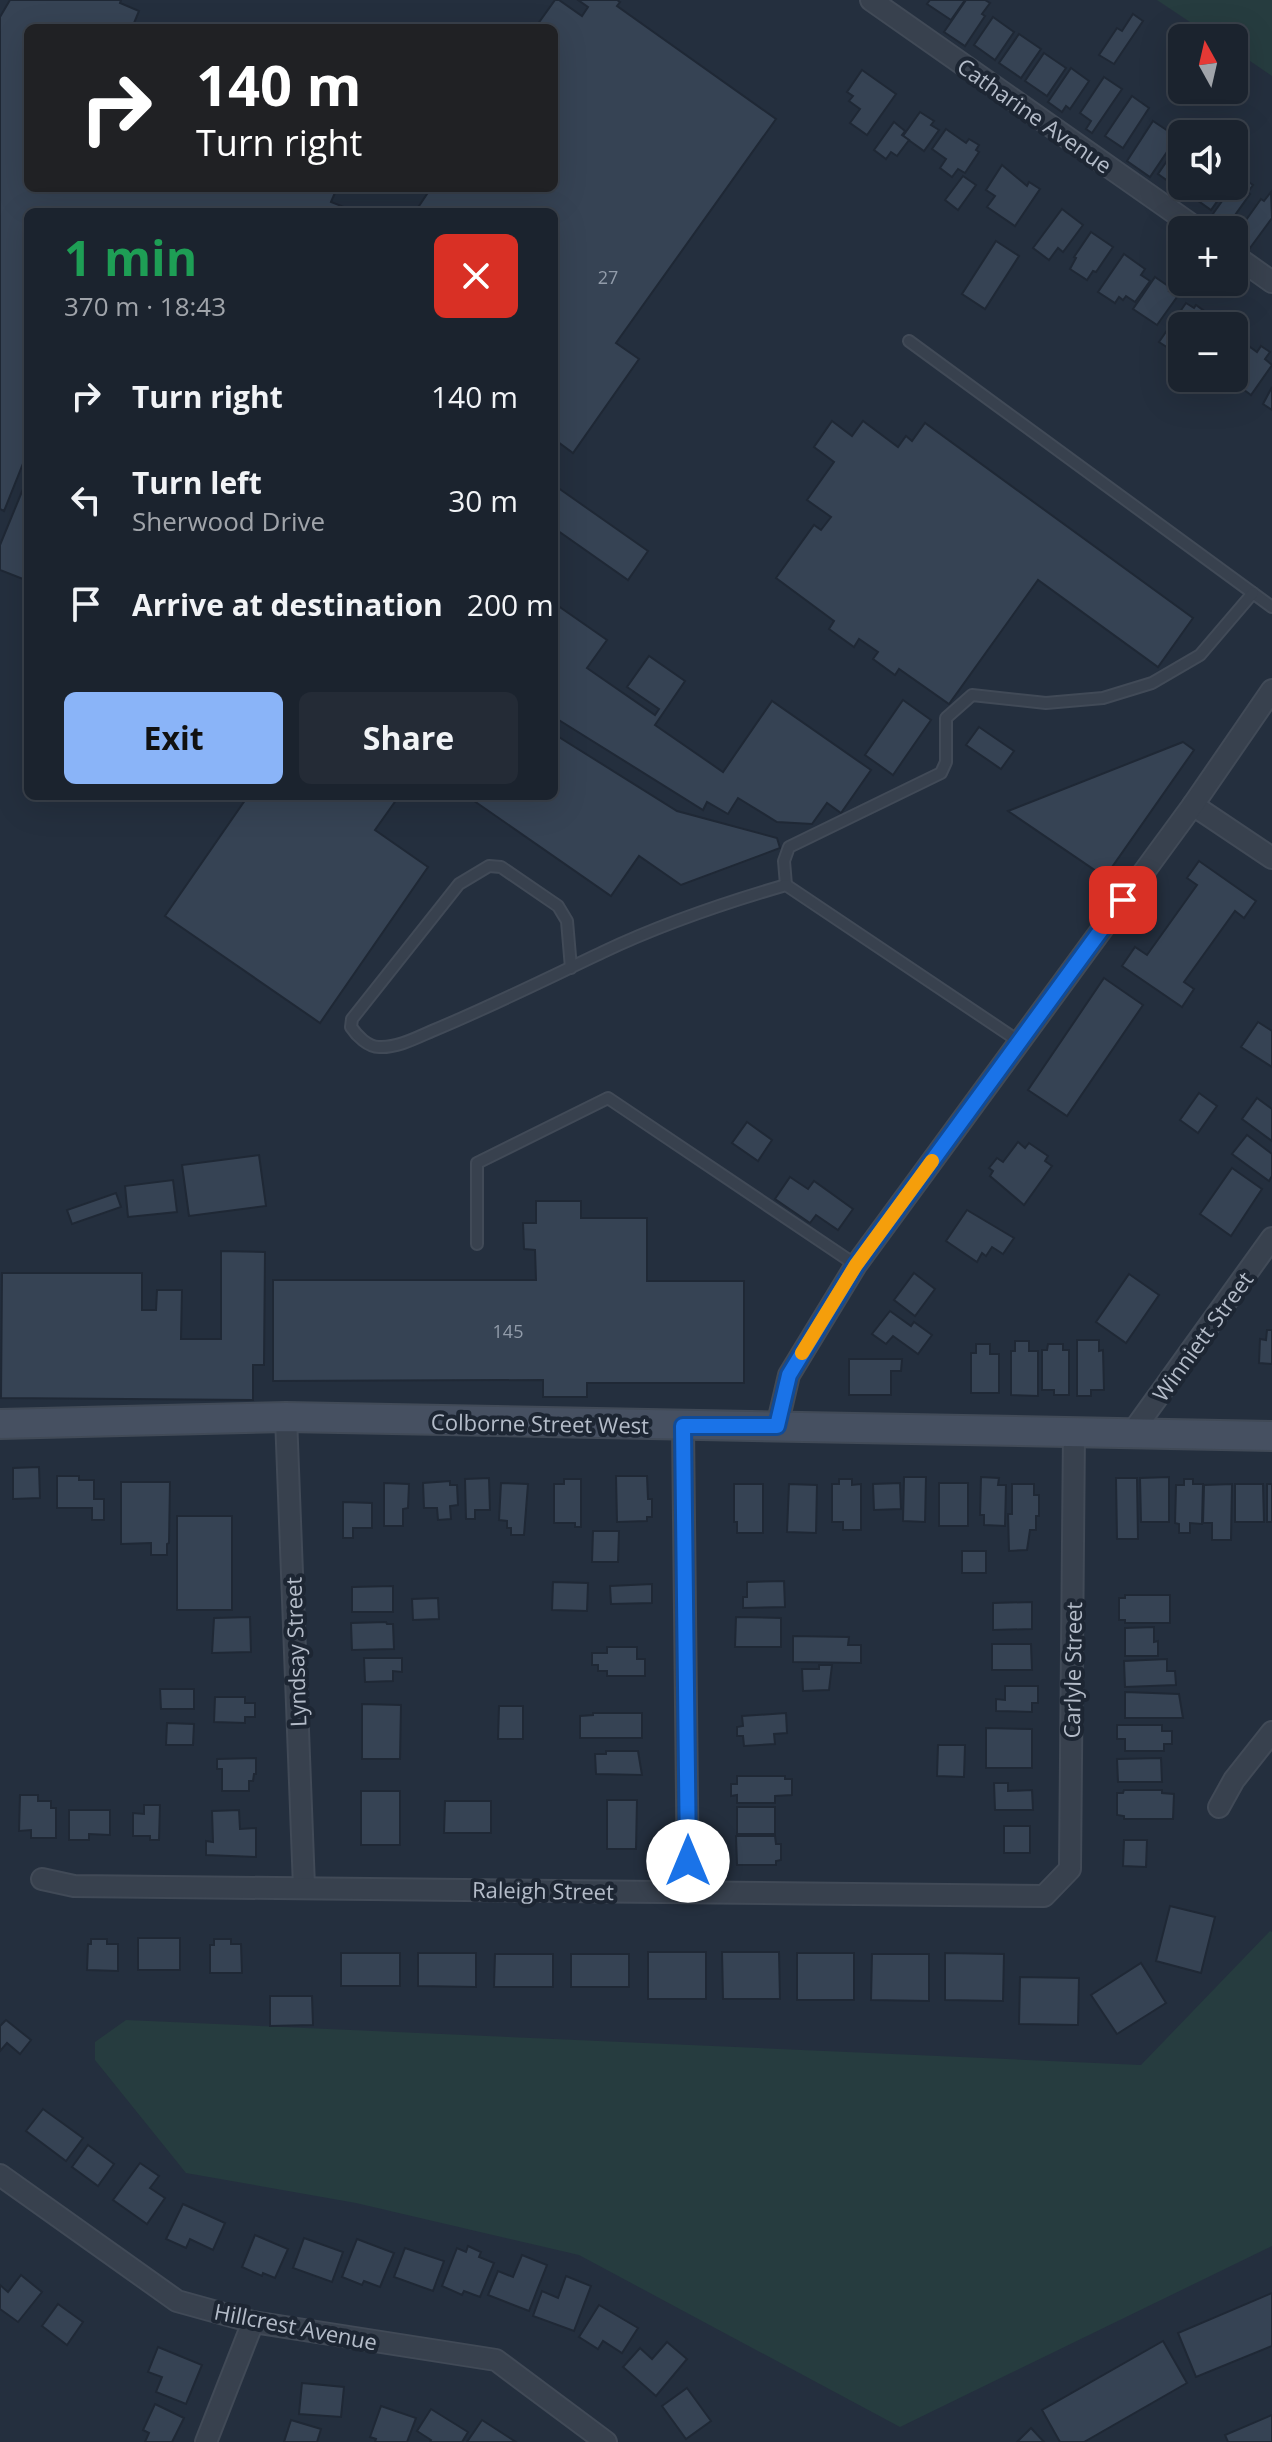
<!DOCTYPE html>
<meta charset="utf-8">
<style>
:root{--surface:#1b232e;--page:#242b36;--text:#f1f3f6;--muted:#a0a4aa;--line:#39404a;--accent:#8ab4f8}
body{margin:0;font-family:"Open Sans",sans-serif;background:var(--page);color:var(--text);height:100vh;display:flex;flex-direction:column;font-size:30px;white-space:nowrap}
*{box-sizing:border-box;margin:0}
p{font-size:26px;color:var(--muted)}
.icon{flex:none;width:44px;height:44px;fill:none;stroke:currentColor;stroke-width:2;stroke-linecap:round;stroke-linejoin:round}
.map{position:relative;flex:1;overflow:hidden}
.sheet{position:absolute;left:24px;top:208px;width:534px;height:592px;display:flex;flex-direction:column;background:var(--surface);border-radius:12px;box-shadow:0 8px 32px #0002,0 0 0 2px var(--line)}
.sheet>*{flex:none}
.top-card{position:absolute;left:24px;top:24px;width:534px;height:168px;border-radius:12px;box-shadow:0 8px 32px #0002,0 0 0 2px var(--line);background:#202124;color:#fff;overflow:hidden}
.needle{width:52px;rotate:352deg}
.tools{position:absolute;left:1168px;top:24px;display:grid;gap:16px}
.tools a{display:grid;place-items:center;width:80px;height:80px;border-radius:12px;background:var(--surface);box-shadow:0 8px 32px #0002,0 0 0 2px var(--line);font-size:40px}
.pin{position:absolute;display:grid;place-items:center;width:68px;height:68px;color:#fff;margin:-34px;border-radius:16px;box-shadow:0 4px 12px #0006}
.me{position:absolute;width:88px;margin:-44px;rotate:0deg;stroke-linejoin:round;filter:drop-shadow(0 0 6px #0008)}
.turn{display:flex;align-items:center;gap:28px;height:168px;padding:0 40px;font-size:36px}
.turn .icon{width:104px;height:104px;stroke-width:2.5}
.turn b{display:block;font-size:56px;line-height:68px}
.round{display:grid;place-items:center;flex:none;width:84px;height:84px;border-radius:12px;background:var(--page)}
.summary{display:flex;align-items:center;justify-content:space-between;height:136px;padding:0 40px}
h1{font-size:48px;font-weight:700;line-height:60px;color:#1e9e55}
.button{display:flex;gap:16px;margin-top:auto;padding:16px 40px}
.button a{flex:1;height:92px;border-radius:12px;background:var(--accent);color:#111;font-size:32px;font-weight:700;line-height:92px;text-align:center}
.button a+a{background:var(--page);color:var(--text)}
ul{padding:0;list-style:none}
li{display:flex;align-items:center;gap:24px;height:104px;padding:0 40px}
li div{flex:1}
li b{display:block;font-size:30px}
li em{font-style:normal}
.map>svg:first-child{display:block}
.green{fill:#263c3f}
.building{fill:#364354;stroke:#1f2835;stroke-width:2}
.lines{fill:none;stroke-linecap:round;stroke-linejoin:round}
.service-casing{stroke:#414a57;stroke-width:14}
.minor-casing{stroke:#414a57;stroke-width:24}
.secondary-casing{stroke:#414a57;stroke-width:32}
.service{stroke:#38414e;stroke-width:10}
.minor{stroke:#38414e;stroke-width:20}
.secondary{stroke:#465061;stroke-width:28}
.route-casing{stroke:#114b97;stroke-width:20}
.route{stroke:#1a73e8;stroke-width:14}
.slow{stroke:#f59e0b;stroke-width:14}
.labels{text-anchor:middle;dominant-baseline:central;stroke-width:8;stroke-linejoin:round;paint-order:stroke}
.number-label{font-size:18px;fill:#929caa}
.street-label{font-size:22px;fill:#b4bcc9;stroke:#1d2633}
</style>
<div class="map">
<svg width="1272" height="2442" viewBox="0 0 1272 2442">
<rect width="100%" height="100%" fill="#242f3e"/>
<g class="green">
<path d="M1157,0H1272V76L1234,50V38H1214Z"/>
<path d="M1270,1931L1272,1932V2246L900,2427L579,2255L356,2203L186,2173L95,2060V2042L126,2020L1141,2065Z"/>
</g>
<g class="building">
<path d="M10,0H121L120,3L139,11L132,28H28V188H337L331,202L344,207L342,212H28V451L4,511L0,509V17Z"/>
<path d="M555,0H559L582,16L588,7L578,0H617L620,2L617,6L776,119L616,343L639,359L573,453L554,439V212H415L429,191L425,188H554V28H535Z"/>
<path d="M930,0H965L951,20L927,4Z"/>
<path d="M966,0H985L990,3L982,14L985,16L965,46L944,32Z"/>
<path d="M1133,14L1143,21L1114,64L1099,55L1117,28L1122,31Z"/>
<path d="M993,17L1014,32L995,60L974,45Z"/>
<path d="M1019,34L1041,49L1021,78L999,63Z"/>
<path d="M1044,53L1066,68L1047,96L1025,81Z"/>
<path d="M1071,68L1089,81L1070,109L1066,106L1062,112L1048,102Z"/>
<path d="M862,70L896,94L867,135L850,123L860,109L849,101L853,96L847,92Z"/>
<path d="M1104,77L1122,89L1092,133L1086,129L1091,121L1080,113Z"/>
<path d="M1132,96L1149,108L1123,148L1105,136Z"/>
<path d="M920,112L934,121L931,125L939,130L924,151L903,136Z"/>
<path d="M1153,121L1177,137L1150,177L1127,161Z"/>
<path d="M894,122L905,131L902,135L909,140L897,156L891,152L886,159L874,150Z"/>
<path d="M946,129L966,143L969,139L979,145L976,150L979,152L965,173L958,169L952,177L940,168L946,159L932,149Z"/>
<path d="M1182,139V176L1175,186L1158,174Z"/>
<path d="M1002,165L1027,186L1029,182L1040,189L1015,226L987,207L995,196L986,190Z"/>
<path d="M963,176L976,185L958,210L945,200Z"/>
<path d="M1243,178L1253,185L1248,192L1250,194L1225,229L1210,218L1235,183L1238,185Z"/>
<path d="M1197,186H1228L1211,210L1190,195Z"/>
<path d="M1271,192L1272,218L1250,248L1234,237L1261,199L1264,201Z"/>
<path d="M1062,209L1083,225L1063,252L1058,248L1049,260L1033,248Z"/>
<path d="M1091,232L1113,247L1096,272L1093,271L1087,280L1070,269L1076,258L1074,257Z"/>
<path d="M996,241L1019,256L985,309L962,294Z"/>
<path d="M1124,254L1145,269L1141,275L1150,281L1135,302L1126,296L1123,300L1119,297L1115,303L1098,292Z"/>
<path d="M1155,277L1171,288L1169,291L1177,297L1157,325L1133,309Z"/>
<path d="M1186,303L1194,308L1196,305L1211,316L1204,326H1182V357L1159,342Z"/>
<path d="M1234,332L1243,339L1234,352Z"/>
<path d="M1261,346L1270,352L1265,359L1272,365L1251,395L1228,378H1234V370L1250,347L1257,352Z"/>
<path d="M1272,387V410L1263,404Z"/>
<path d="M832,421L852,436L863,421L898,447L906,436L912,441L925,423L1193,618L1158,667L1038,580L949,704L899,669L895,675L873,659L878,652L859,639L854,647L829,629L834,621L776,578L814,525L821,530L831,517L807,500L834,462L814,447Z"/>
<path d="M28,477V581L0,570V545Z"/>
<path d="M554,485L648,551L628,580L554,528Z"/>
<path d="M554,603L607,640L587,668L655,715L659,709L627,687L649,656L685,681L655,725L723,772L772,701L871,770L841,813L827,803L812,824L777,822L738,798L728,814L707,802L703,810L554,717Z"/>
<path d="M903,700L931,720L893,775L865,755Z"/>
<path d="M979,727L1014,751L1001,769L966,745Z"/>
<path d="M554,734L677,811L777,838L780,848L681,885L639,856L611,896L467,796H554Z"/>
<path d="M1183,742L1194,750L1105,877L1008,811Z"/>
<path d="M248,796H399L375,830L428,867L320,1023L165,916Z"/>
<path d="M1199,861L1256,901L1244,918L1235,911L1184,982L1194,989L1182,1007L1122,966L1135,947L1147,955L1197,885L1187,878Z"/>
<path d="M1104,978L1143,1005L1067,1116L1028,1090Z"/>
<path d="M1258,1022L1272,1031V1067L1241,1047Z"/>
<path d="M1199,1093L1217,1106L1198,1133L1180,1120Z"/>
<path d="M1257,1098L1272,1109V1141L1242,1119Z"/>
<path d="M747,1122L772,1140L758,1161L732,1143Z"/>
<path d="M1247,1135L1272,1154V1176L1269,1181L1232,1154Z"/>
<path d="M1018,1142L1025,1148L1029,1143L1048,1156L1045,1161L1052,1166L1024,1205L990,1176L993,1171L989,1168L997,1158L1003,1162Z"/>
<path d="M259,1155L266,1206L189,1216L182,1165Z"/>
<path d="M1232,1168L1262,1189L1231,1236L1200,1214Z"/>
<path d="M790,1177L808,1189L814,1181L853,1209L838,1230L816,1215L810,1223L775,1199Z"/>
<path d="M173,1180L177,1212L128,1217L125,1186Z"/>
<path d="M116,1193L121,1207L72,1224L67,1210Z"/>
<path d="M536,1201H581V1218H647V1281H744V1383H587V1397H543V1380L273,1381V1280H536L535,1250L524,1249L523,1223H536Z"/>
<path d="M967,1210L1014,1238L1003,1254L992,1247L986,1256L982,1253L977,1262L946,1241Z"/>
<path d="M221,1251L265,1252L264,1365H253V1400L1,1398L2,1273H142V1310H156L157,1290H182L181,1339H221Z"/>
<path d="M914,1273L935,1289L915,1316L894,1300Z"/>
<path d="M1129,1274L1159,1295L1126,1343L1096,1322Z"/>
<path d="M890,1311L911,1326L914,1322L932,1335L918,1354L893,1336L886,1344L872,1334Z"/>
<path d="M1267,1330H1272V1364L1259,1363L1260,1339L1266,1340Z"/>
<path d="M1077,1340H1099V1351L1103,1350L1104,1390H1091V1396H1077Z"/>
<path d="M1015,1341H1029V1351H1038V1396L1011,1395V1351H1015Z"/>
<path d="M976,1344H990V1354H999V1393H971V1353H976Z"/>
<path d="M1048,1344H1063V1350H1069V1395H1054V1390H1042V1350H1047Z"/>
<path d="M849,1359H902L901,1371H891V1395H849Z"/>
<path d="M39,1467L40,1498L13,1499V1468Z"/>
<path d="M57,1476H79V1480H94V1499H104V1520H92V1508H57Z"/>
<path d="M616,1476H647L648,1499H652V1517H647V1521L617,1522Z"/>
<path d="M904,1477H926L925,1522L903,1521Z"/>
<path d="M981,1477L999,1478L998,1485H1006L1005,1526L984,1525V1515H980Z"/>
<path d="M1169,1477V1522H1141L1140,1478Z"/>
<path d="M489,1478L490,1510H475V1519H466L465,1479Z"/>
<path d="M1116,1478H1137L1138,1539H1117Z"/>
<path d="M564,1479H581V1527H575V1523H554V1484H564Z"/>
<path d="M839,1479H852V1485L861,1484V1530H843V1522H832V1484H839Z"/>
<path d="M1184,1479H1193V1484H1203L1202,1524L1190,1523V1533H1179V1524L1175,1523L1176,1485H1184Z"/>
<path d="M450,1481V1485H457L458,1505L450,1506L451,1519L438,1520L437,1508H424L423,1483Z"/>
<path d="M121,1482H170L169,1543L167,1544V1555H151V1543L121,1544Z"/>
<path d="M384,1483L409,1484L408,1508L403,1509V1526H384Z"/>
<path d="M501,1483L528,1484L524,1535H511V1528H507V1521L499,1520Z"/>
<path d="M900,1483L901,1509L874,1510L873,1484Z"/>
<rect x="939" y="1483" width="29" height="43"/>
<path d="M734,1484H763V1533H737V1522H734Z"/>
<path d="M789,1484L817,1485L816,1533L787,1532Z"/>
<path d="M1012,1484H1034V1495H1039V1516H1036V1530H1030L1027,1550L1009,1551L1008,1514H1012Z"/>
<path d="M1232,1484L1231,1540H1212V1523H1203L1204,1485Z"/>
<path d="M1235,1484H1263L1264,1522H1235Z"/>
<rect x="1267" y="1484" width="5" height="38"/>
<path d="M343,1502L372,1503V1528H353V1538H343Z"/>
<rect x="177" y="1516" width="55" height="94"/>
<path d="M593,1531H619L618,1562H592Z"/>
<rect x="962" y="1551" width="24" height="22"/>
<path d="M784,1581L785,1607L743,1608V1597H747V1582Z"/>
<path d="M553,1582L588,1583L587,1611L552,1610Z"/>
<path d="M652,1584V1603L611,1604L610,1586Z"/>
<path d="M393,1586V1612H352V1587Z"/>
<path d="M1125,1595H1170V1623H1125V1620H1119V1598H1125Z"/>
<path d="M438,1598L439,1619L413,1620L412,1599Z"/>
<path d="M1032,1602V1629L993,1630V1603Z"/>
<path d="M250,1617L251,1652L212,1653L214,1618Z"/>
<path d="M736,1617L781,1618V1647H735Z"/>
<path d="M386,1622L387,1624H393L394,1649L352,1650L351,1623Z"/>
<path d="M1154,1627V1642L1158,1641V1656H1125V1628Z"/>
<path d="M793,1636L849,1637L848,1645H861V1663L793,1662Z"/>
<path d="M992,1644H1031L1032,1670H992Z"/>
<path d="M607,1647H637V1659H645V1676H607V1671H598V1665H592V1653H607Z"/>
<path d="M364,1658H402V1672L393,1671V1681L365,1682Z"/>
<path d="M1167,1659V1671H1175L1176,1685L1125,1687L1124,1661Z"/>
<path d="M819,1665H832L829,1690L803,1691L802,1669H819Z"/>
<path d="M1005,1686H1038V1703H1032V1712L996,1711V1699L1005,1700Z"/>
<path d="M160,1689H194V1709H161Z"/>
<path d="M1125,1692L1179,1694L1183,1718H1125Z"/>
<path d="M215,1697H245V1703H255V1717H245V1723L214,1722Z"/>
<path d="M362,1704L401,1705L400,1759H362Z"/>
<path d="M499,1706H523V1739H498Z"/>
<path d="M593,1713H642V1738H580V1716L593,1715Z"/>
<path d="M786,1713L787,1733L774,1734L775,1744L744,1746L743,1736H737V1727L743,1726L742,1716Z"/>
<path d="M167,1723L194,1724L193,1745H166Z"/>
<path d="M1117,1725H1162V1731H1172V1744H1164V1751H1125V1739H1117Z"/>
<path d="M986,1728L1032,1729V1768H986Z"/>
<path d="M938,1745H965L964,1777L937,1776Z"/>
<path d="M606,1751H638L642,1775L596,1774L595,1754H606Z"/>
<path d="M256,1758V1774H254L253,1781H249V1791H222V1769H217V1759Z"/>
<path d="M1161,1758L1162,1782H1118L1117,1759Z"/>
<path d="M737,1776H785V1779H792V1795L775,1796V1803H737V1795L731,1796V1784H737Z"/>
<path d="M994,1783H1008V1791L1032,1790L1033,1810H995Z"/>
<path d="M1124,1790H1162V1793L1174,1794L1173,1819H1124V1816L1117,1815V1793H1123Z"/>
<rect x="361" y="1791" width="39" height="54"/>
<path d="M20,1795H38V1801H51V1808H56V1838H31V1830L19,1831Z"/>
<path d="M607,1800H637L636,1849H607Z"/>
<path d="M445,1801H491V1833H444Z"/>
<path d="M144,1805H160L159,1840H150V1836H133V1813L144,1814Z"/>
<rect x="737" y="1807" width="38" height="27"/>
<path d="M69,1810H110V1835L89,1834V1840H69Z"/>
<path d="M239,1810L240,1829L256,1828V1857L206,1855V1841L213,1842L212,1811Z"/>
<rect x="1004" y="1826" width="26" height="27"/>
<path d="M736,1836H775L776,1844H781V1860L776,1861V1865H737Z"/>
<path d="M1124,1840H1147L1146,1867L1123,1866Z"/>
<path d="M1170,1906L1215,1917L1201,1973L1156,1961Z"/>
<rect x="138" y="1938" width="42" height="32"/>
<path d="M91,1939H107V1944H118V1971L87,1970L88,1944H91Z"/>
<path d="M214,1939H231V1944H241L242,1973H210V1945H214Z"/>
<rect x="648" y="1952" width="58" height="47"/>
<path d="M722,1952H779L780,1999H723Z"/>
<rect x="341" y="1953" width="59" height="33"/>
<path d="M418,1953H476V1987L418,1986Z"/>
<rect x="797" y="1953" width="57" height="47"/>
<path d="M945,1953L1004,1954L1003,2001L945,2000Z"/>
<path d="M495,1954H553V1987H494Z"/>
<rect x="571" y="1954" width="58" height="33"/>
<path d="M872,1954H929V2001L871,2000Z"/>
<path d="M1141,1963L1166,2003L1117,2034L1091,1995Z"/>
<path d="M1020,1977L1079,1978L1078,2025L1019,2024Z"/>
<path d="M270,1996H312L313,2025L270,2026Z"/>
<path d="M6,2020L31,2040L20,2054L7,2043L0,2051V2026Z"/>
<path d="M43,2109L83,2138L66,2161L26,2131Z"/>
<path d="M88,2145L114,2164L98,2186L72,2167Z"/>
<path d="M140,2163L159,2176L150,2188L165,2198L147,2224L113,2200Z"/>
<path d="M183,2204L225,2223L213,2250L190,2239L186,2248L166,2239Z"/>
<path d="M255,2235L288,2249L275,2278L263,2273L262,2276L242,2267Z"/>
<path d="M304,2238L343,2252L332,2282L293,2268Z"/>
<path d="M357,2239L394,2253L380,2287L364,2281L362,2285L342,2277Z"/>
<path d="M468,2246L481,2252L479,2257L494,2263L480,2297L464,2291L462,2295L442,2286L457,2248L466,2252Z"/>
<path d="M405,2248L444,2261L433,2291L394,2277Z"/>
<path d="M522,2255L547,2265L529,2311L488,2295L498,2271L513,2277Z"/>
<path d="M21,2275L42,2292L18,2322L0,2309V2285L8,2292Z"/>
<path d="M566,2276L591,2286L574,2331L533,2316L542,2291L558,2298Z"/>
<path d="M1272,2293V2346L1196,2377L1178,2333Z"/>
<path d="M58,2304L83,2322L67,2345L42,2326Z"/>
<path d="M599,2305L638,2328L622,2353L603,2341L598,2349L579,2337Z"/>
<path d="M1163,2341L1187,2383L1084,2442H1060L1042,2410Z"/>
<path d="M667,2342L687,2359L656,2396L623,2367L640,2348L652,2359Z"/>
<path d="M158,2347L202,2365L186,2404L156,2392L162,2377L148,2372Z"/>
<path d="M302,2383L344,2387L341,2417L299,2414Z"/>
<path d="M687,2388L711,2421L686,2439L662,2406Z"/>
<path d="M155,2404L184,2418L172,2442H145L149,2433L143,2430Z"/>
<path d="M381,2406L416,2418L407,2442H375L376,2439L370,2437Z"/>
<path d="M431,2409L468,2432L462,2442H430L431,2440L417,2431Z"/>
<path d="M1272,2415V2442H1228L1225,2435Z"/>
<path d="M291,2420L321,2429L317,2442H284Z"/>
<path d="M482,2420L516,2442H467Z"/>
<path d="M1031,2428L1044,2442H1017Z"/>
</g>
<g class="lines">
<defs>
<g id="service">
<path d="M909,341L1272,607"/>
<path d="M786,885L784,861L789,847L941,773L946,762V718L972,695L1046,703L1103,698L1152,683L1200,655L1253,593"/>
<path d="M571,968L567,921L558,906L501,867L489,866L459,884L352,1019L351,1027C357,1036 368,1047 379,1047C397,1048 416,1038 432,1031C490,1007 546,979 603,952C662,924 724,903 786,885L1020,1042"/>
<path d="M477,1244V1163L608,1098L856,1265"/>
</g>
<g id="minor">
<path d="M871,0L1199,230"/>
<path d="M1234,255L1272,282"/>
<path d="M1193,805L1272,858"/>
<path d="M286,1417L304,1887"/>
<path d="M683,1426L688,1892"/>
<path d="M777,1426L789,1375L856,1265L1193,805L1272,690"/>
<path d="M1131,1434L1272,1238"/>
<path d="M1219,1807L1234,1780L1272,1732"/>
<path d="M42,1879L74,1886L1044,1896L1070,1869L1074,1433"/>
<path d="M0,2175L177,2301L253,2322L496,2360L606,2442"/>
<path d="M206,2442L253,2322"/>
</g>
<path id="secondary" d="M0,1424L286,1417L1272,1436"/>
</defs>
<use href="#service" class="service-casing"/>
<use href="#minor" class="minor-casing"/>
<use href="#secondary" class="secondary-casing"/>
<use href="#service" class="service"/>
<use href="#minor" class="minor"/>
<use href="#secondary" class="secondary"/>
</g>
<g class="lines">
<defs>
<path id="route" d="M688,1861L683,1426H777L789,1375L856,1265L1123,900"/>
</defs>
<use href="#route" class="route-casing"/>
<use href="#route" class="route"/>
<path class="slow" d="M802,1353L856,1265L932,1161"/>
</g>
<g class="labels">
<g class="number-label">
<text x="608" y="277">27</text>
<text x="508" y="1331">145</text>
</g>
<g class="street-label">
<text transform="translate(1035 115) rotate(35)">Catharine Avenue</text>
<text transform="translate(1202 1336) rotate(-54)">Winniett Street</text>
<text transform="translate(540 1423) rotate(1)">Colborne Street West</text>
<text transform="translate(295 1652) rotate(-92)">Lyndsay Street</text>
<text transform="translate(1072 1670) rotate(-89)">Carlyle Street</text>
<text transform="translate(543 1890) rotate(1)">Raleigh Street</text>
<text transform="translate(296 2326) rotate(11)">Hillcrest Avenue</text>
</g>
</g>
</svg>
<div class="tools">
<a><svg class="needle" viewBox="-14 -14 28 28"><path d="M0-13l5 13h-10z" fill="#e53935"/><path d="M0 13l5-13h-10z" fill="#a0a4aa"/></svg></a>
<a><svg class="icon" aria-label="sound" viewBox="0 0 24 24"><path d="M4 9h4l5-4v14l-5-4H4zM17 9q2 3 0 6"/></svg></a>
<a>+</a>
<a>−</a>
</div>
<div class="pin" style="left:1123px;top:900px;background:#d93025"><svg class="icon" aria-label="arrive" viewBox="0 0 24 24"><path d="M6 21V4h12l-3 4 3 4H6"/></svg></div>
<svg class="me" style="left:688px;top:1861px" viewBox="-20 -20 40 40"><circle r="19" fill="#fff"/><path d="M0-13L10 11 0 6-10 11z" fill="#1a73e8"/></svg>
<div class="top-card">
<div class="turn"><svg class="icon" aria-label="right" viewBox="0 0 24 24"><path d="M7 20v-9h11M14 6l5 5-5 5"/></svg><div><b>140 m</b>Turn right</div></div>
</div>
<section class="sheet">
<div class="summary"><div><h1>1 min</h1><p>370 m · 18:43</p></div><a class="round" style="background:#d93025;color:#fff"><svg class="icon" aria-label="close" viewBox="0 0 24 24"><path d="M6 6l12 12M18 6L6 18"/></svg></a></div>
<ul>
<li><svg class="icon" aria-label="right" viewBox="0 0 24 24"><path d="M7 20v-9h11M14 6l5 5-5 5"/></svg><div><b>Turn right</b></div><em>140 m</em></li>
<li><svg class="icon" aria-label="left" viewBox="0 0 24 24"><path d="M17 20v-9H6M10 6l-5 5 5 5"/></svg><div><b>Turn left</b><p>Sherwood Drive</p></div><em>30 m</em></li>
<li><svg class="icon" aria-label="arrive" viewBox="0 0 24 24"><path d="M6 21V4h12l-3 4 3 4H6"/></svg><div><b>Arrive at destination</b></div><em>200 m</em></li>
</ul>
<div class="button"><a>Exit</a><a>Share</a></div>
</section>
</div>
